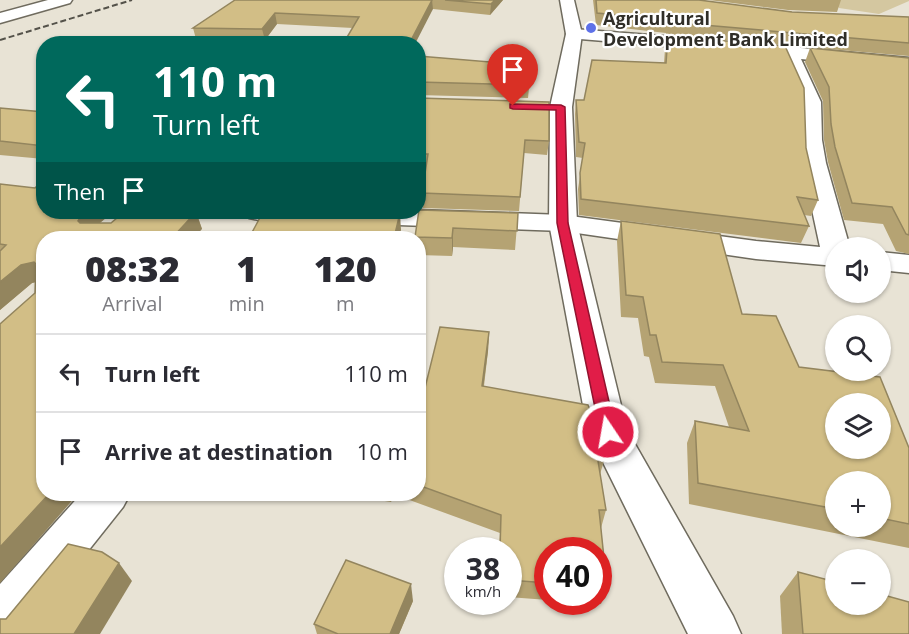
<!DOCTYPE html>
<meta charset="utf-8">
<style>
:root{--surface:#fff;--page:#f2f2f3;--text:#2b2b33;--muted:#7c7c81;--line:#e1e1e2}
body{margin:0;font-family:"Open Sans",sans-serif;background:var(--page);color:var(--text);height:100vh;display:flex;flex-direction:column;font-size:22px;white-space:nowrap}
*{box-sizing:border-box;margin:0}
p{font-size:20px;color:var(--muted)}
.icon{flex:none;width:33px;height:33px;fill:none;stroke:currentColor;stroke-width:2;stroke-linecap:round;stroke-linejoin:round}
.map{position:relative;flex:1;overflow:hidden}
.panel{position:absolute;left:36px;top:231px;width:390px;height:270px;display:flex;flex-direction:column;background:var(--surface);border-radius:24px;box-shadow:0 2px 4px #0004}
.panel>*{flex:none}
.guide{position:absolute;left:36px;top:36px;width:390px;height:183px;border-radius:24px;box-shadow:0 2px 4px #0004;background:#00695c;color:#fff;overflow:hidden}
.tools{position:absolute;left:825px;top:237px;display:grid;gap:12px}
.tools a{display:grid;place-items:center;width:66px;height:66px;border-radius:50%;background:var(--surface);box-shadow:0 2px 4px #0004;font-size:30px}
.speed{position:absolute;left:444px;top:537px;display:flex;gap:12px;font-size:30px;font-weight:700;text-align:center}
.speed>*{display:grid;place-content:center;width:78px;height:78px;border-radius:50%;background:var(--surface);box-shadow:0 2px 4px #0004;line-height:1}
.speed small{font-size:15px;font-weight:400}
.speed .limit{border:9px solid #d22;background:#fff;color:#111}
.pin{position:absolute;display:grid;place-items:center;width:51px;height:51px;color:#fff;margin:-62px -26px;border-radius:50% 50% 50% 0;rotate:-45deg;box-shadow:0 0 6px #0007}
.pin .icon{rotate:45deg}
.me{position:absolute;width:66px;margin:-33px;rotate:348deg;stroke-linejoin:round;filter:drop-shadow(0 0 4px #0008)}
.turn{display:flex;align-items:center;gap:21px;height:126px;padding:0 18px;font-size:27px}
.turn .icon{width:78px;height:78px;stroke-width:2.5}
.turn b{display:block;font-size:42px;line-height:51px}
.then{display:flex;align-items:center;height:57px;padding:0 18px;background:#0003;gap:12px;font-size:22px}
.eta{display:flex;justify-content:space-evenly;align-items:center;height:102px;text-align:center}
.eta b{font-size:36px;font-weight:800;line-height:42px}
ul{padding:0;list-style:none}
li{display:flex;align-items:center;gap:18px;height:78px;padding:0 18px;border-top:2px solid var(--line)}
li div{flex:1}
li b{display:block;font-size:22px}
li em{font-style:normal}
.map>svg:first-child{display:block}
.green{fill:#d4c7a0}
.water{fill:#808dbf}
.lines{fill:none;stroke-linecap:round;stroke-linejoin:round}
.street-casing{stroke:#6f6b5e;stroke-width:3}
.secondary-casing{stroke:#6f6b5e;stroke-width:3}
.street{fill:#fff;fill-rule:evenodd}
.secondary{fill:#fff;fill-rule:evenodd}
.rail{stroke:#54524a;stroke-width:2;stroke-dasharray:6 3;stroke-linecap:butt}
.wall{fill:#b5a373;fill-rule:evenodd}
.shaded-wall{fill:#93855e}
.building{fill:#d2be86;stroke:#93855e;stroke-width:1.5;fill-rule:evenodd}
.route{fill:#e11d48;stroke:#92132f;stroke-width:1.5}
.poi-dot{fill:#5e71e8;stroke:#fff;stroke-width:2}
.labels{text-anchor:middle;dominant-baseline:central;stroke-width:4.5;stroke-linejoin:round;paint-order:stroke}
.far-poi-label{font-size:18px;font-weight:bold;fill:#302e28;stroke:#fff;text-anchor:start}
</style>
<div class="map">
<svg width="909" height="634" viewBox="0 0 909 634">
<rect width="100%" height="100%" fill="#e8e3d5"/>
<path class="green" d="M834,0H909V1L879,14L839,8Z"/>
<path class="water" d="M125,38L269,43L116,44Z"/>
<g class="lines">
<defs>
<g id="street">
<path d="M574,29L713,40L719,41L722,45L719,49L713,50L568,38L566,34L568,30Z"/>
<path d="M790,47L909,58V70L801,59L821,102L822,140L826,163L850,248H836V266L756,259L563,231L259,220L249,218L245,212H418V210L563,215L756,241L820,247L802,163L800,140L801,102L781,52L784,48Z"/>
<path d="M880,252L909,255V273L880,270Z"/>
<path d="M81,494H130L123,507L22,634H0V584Z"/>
</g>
<g id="secondary">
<path d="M48,0H72L70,3L0,23V13Z"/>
<path d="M560,0H574L582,34L572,107L577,223L627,430L733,616L741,634H688L588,432L549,223L550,107L566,34Z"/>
</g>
</defs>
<use href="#street" class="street-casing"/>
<use href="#secondary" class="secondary-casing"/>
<use href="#street" class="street"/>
<use href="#secondary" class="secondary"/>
<path class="rail" d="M0,40L132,0"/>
</g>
<g class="wall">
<path d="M235,0H503L490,15L433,9L353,28L277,24L265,40L196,39L193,28Z"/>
<path d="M593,0H699L792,12L909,17V56L666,35V33L596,25Z"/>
<path d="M709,0H841L837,12L788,10Z"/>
<path d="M668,36L806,148L818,200L811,216L804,215L809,226L801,243L579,215L578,189L583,158L576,157L575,114L576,100H584L664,63L665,49Z"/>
<path d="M810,48L909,58V254L896,251L883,224L844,220L828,162L824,140L823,101L805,62Z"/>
<path d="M418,56L490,62L532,59L528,98L418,95Z"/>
<path d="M418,98L549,141L547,155L524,153L519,211L423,208L422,193L426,168H418Z"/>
<path d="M0,108L44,112V159L0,155Z"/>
<path d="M0,184L35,188L44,212H113L100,223H111L196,212L202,229L44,238L0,583L2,323L35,293L36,282L32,283L0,310Z"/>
<path d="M518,213L515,250L453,247L452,256L418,255V238H415V237Z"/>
<path d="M621,221L742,314L799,367L909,448V548L689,504L687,443L695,421L729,427L715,386L655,383L649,357L644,356L638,318L621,317L617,241ZM836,482H880V526H836Z"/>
<path d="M489,332L488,351L484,386L604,461L600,474L606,510L601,528L607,587L601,604L568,602H598V550H548V600L508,597V550H499L500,533L393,494L391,502L341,494H418V403L421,404Z"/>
<path d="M798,572L909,634H782L780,596Z"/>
<path d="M413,601L399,634H317L314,624Z"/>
</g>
<g class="shaded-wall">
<path d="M432,0L433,9L415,44H409Z"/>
<path d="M495,0H503L490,15L491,4Z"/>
<path d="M275,13L277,24L265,40L262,29Z"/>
<path d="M84,212H113L90,231L78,221Z"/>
<path d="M196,212L202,229L194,238H172Z"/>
<path d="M400,213L401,230L399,238H394Z"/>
<path d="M453,228V247L452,256V238Z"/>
<path d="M34,262L43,280L32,283L0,310V282L21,265Z"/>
<path d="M489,332L488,351L481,404L482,386Z"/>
<path d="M49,494H78L0,583V547Z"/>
<path d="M390,494H393L391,502Z"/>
<path d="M119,563L132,581L100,634H74Z"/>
<path d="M411,584L413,601L399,634H390Z"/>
</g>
<g class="building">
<path d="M235,0H432L409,44H343L359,17L275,13L262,29L193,28Z"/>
<path d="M445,0H495L491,4Z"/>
<path d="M596,0H699L792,12L909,17V43L669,22V20L597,13Z"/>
<path d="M668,36L785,46L804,88L806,148L818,200L797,197L809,226L581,199L580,173L585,143L579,142L576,100H584L592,60L666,63Z"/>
<path d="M810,48L909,58V235L906,234L892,207L852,203L835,147L831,124L829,87Z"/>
<path d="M418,56L490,62L491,58L532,59L529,85L418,82Z"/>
<path d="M418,98L549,102V141L525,140L520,197L422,193L428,154H418Z"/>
<path d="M0,108L44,112V146L0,141Z"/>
<path d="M0,184L35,188L38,185L44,186V212H84L78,221L80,223H111L124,212H196L172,238H44V494H49L0,547V324L35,293L36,264L34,262L21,265L0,282V251L6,245L0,244Z"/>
<path d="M419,210L518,213L517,231L453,228L452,238L415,237Z"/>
<path d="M263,212H344L400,213L394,238H249Z"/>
<path d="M621,221L720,234L742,314L776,316L799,367L880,377L909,448V524L880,518V482H836V509L698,483L695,421L749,431L723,365L662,362L656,335H650L643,297L626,295ZM836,404H880V448H836Z"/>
<path d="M440,327L489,332L482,386L588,405L597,428L604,461H598L606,510H599L607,587H598V550H548V583L508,580V550H500L501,515L418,485V403L421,404Z"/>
<path d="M68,544L102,552L119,563L74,634H0V619H6Z"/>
<path d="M346,560L411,584L390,634H338L314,624Z"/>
<path d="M798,572L836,582V604H880V594L909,602V634H803Z"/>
</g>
<path class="route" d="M510,104L561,105L565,107L568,223L616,432L614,437L608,439L602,437L600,432L557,223L556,110L513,109L510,108Z"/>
<circle class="poi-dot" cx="591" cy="28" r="6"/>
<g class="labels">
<g class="far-poi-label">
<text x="603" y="18">Agricultural<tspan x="603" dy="21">Development Bank Limited</tspan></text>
</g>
</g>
</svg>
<div class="tools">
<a><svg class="icon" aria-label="sound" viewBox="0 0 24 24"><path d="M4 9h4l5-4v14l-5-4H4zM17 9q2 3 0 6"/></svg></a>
<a><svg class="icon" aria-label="search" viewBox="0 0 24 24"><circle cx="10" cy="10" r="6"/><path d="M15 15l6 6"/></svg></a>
<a><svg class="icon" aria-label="layers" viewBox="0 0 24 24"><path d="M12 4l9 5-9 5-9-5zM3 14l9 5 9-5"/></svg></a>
<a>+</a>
<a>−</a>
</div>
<div class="speed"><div>38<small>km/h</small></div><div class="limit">40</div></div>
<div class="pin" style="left:513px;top:106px;background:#d93025"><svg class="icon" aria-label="arrive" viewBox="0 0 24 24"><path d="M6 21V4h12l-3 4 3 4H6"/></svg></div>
<svg class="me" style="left:608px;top:432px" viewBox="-20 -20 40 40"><circle r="17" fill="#e11d48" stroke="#fff" stroke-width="3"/><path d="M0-11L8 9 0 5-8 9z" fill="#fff"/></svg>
<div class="guide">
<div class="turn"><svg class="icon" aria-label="left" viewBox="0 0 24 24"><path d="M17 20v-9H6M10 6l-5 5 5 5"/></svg><div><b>110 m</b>Turn left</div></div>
<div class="then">Then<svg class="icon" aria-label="arrive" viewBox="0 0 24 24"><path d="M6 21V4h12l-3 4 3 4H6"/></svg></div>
</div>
<section class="panel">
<div class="eta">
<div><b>08:32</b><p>Arrival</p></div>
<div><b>1</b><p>min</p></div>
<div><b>120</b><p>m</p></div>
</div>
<ul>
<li><svg class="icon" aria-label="left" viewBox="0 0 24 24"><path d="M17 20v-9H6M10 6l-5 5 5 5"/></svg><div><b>Turn left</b></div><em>110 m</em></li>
<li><svg class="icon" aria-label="arrive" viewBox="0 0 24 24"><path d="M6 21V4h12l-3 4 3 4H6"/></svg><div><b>Arrive at destination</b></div><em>10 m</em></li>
</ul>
</section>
</div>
